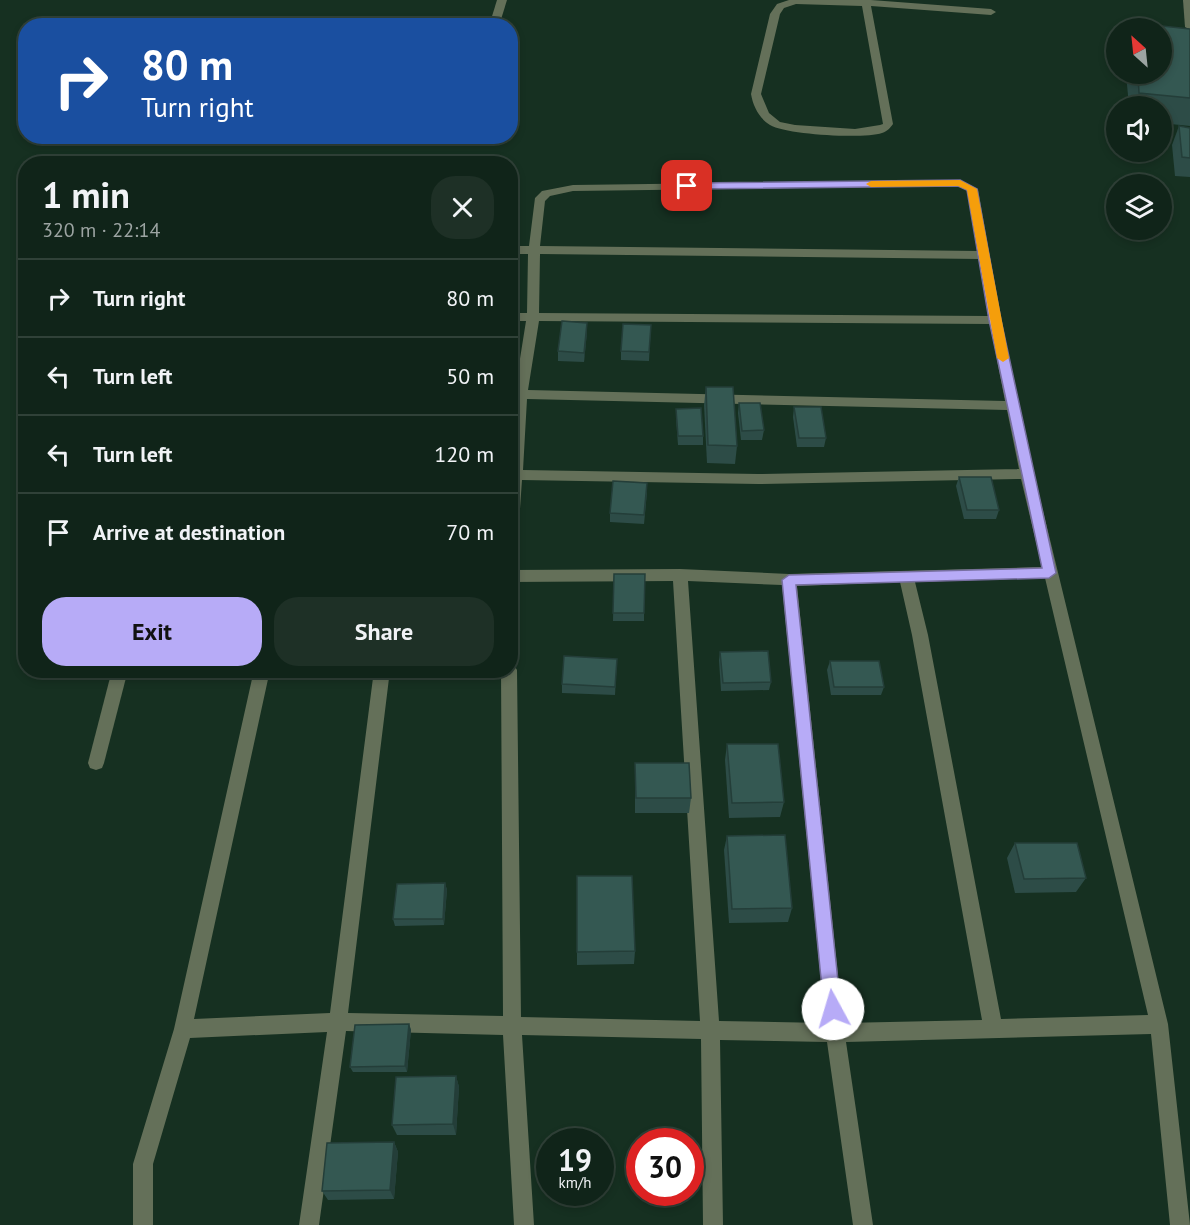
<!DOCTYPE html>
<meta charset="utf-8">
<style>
:root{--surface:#102419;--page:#1e3026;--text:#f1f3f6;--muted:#9ca4a2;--line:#304138;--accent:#b7abf7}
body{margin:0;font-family:"PT Sans",sans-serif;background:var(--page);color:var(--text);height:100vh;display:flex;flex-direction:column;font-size:22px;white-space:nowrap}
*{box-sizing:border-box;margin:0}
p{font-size:20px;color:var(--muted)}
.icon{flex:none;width:33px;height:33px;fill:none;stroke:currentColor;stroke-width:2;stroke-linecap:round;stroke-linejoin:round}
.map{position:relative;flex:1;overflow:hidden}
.panel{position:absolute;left:18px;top:156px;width:500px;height:522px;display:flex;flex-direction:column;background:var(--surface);border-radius:24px;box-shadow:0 3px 9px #0003,0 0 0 2px var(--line)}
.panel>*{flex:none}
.top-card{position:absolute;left:18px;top:18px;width:500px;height:126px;border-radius:24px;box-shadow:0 3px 9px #0003,0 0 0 2px var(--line);background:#1a4fa0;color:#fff;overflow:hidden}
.needle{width:39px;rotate:333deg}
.tools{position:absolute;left:1106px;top:18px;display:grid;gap:12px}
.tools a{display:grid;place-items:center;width:66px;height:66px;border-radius:50%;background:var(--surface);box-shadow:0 3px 9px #0003,0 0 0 2px var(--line);font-size:30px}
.speed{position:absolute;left:536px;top:1128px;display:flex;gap:12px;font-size:30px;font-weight:700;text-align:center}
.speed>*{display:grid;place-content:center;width:78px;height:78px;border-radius:50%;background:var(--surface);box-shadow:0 3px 9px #0003,0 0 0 2px var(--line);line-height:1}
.speed small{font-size:15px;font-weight:400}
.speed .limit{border:9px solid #d22;background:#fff;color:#111}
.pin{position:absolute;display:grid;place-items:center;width:51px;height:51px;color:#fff;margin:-26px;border-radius:12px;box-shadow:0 3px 9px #0006}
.me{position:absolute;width:66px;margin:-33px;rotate:354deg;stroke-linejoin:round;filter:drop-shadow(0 0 4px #0008)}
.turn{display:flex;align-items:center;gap:21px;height:126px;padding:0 24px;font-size:27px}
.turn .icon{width:78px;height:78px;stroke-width:2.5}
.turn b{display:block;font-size:42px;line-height:51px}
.round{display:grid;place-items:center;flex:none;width:63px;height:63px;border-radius:24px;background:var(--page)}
.head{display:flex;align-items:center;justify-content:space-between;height:102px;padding:0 24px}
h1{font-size:36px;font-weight:700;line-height:45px}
.primary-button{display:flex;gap:12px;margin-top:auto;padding:12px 24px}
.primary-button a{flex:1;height:69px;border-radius:24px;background:var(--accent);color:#111;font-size:24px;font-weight:700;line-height:69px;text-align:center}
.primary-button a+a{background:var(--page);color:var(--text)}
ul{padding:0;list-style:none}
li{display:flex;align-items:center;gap:18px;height:78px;padding:0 24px;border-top:2px solid var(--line)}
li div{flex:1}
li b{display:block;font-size:22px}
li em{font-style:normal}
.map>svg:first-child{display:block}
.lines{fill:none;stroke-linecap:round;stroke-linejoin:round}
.lane{fill:#647059;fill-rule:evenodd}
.street{fill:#647059;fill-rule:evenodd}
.wall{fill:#2d4c47}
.shaded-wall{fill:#243e39}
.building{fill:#345852;stroke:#243e39;stroke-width:1.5}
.route{fill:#b7abf7;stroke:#776fa1;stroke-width:1.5}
.slow{fill:#f59e0b}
</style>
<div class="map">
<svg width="1190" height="1225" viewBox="0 0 1190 1225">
<rect width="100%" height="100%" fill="#163021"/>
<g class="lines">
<g class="lane">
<path d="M497,0H507L499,26H489Z"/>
<path d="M789,0H871L991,9L996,12L991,15L871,6L893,124C890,128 888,131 882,133C864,139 787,135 770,125C759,118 753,106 751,94L770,14L777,4ZM796,4L862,6L883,124L880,125L855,129L795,125L780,122L769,113L761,94L780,14L784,8Z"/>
<path d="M1183,0H1190V30L1185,27Z"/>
</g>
<g class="street">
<path d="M960,180L978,189L1001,320L1034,474L1168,1024L1190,1225H1170L1151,1034L846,1042L873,1225H853L827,1042L720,1040L723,1225H703L701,1039L522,1035L534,1225H514L503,1035L346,1031L319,1225H299L327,1032L190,1038L153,1164V1225H133V1164L174,1029L254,670H270L194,1019L330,1013L374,670H390L348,1013L503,1016L501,670H510V664L514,665L517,670L521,1017L700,1021L673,581L510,582V570L680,569L789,574L1042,567L1021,479L758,484L522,480L517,552L515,556L510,558V454L514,399H510V389L515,390L526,321H510V313H527L528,254H510V246H529L535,198L542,191L573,185ZM958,186L967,191L978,251L540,246L545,201L550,196L573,191ZM540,254L980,259L988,316L539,313ZM539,321L990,324L1005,401L528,390ZM527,399L1007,410L1019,469L758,474L523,470ZM1045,578L1148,1015L1001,1019L928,635L915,582ZM688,581L782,585L825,1023L719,1021ZM900,582L912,635L982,1020L843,1023L797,586Z"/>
<path d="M112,670H128L104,763L102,768L96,770L90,768L88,763Z"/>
</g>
</g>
<g class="wall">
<path d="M1134,23L1190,29V126L1161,123V106H1129L1126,74H1161V28H1132Z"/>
<path d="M1179,126L1190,128V177L1175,176L1172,145Z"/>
<path d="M587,323V332L584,362L558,361V351Z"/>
<path d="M651,325L649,361L621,360V351Z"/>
<path d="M706,387L737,446L735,464L707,463L704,405Z"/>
<path d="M739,403L764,430L762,440H741L738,413Z"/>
<path d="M794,407L826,438L824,447H797L793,417Z"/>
<path d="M676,409L703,436V445H678L676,418Z"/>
<path d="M959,477L999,510L996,519H964L956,486Z"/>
<path d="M647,492L644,524L610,522V513Z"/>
<path d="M614,574L644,613V621H613Z"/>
<path d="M720,652L771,682L769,690L721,691L719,660Z"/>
<path d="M617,659L615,695L562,693V684Z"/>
<path d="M830,661L884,687L881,695H831L827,670Z"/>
<path d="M727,744L784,802L780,817L729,818L725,760Z"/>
<path d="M635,763L691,798L689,813H635Z"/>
<path d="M727,836L792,908L788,922L729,923L724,850Z"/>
<path d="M1015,843L1086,878L1076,892L1015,893L1007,858Z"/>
<path d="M445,883L447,890L444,925L395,926L393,919Z"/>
<path d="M635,951L634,964L577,965V952Z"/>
<path d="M409,1024L411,1030L407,1072H353L350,1067Z"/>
<path d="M456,1076L459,1087L456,1135H397L392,1125Z"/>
<path d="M394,1142L398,1152L394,1199L328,1200L322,1191Z"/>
</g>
<g class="shaded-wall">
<path d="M587,323V332L584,362V353Z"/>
<path d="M445,883L447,890L444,925L443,919Z"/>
<path d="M409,1024L411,1030L407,1072L405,1066Z"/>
<path d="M456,1076L459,1087L456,1135L453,1124Z"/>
<path d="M394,1142L398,1152L394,1199L390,1190Z"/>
</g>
<g class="building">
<path d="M1134,23L1190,29V98L1139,93L1138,74H1161V28H1134Z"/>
<path d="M1179,126L1190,128V158L1182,157Z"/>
<path d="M562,321L587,323L584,353L558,351Z"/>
<path d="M623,324L651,325L649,352L621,351Z"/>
<path d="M706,387H733L737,446L708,445Z"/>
<path d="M739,403H760L764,430L742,431Z"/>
<path d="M794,407H821L826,438H799Z"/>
<path d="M701,408L703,436H678L676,409Z"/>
<path d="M959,477H991L999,510H967Z"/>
<path d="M613,481L647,483L644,515L610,513Z"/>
<path d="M614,574H645L644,613H613Z"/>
<path d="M768,651L771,682L723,683L720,652Z"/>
<path d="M564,656L617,659L615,687L562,684Z"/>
<path d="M830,661H879L884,687H834Z"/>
<path d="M727,744H778L784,802L732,803Z"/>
<path d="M635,763H689L691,798H636Z"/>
<path d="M785,835L792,908L732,909L727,836Z"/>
<path d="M1015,843H1077L1086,878L1024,879Z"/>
<path d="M577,876H632L635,951L577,952Z"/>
<path d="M445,883L443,919H393L397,884Z"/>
<path d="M409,1024L405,1066L350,1067L355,1025Z"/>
<path d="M456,1076L453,1124L392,1125L396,1077Z"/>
<path d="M394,1142L390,1190L322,1191L327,1143Z"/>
</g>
<path class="route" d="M960,180L977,189L1001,320L1056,573L1049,578L796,585L841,1009L839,1015L833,1018L827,1015L824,1009L782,580L789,575L1042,568L989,320L967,190L958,186L687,189L682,186L687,183Z"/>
<path class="slow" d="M960,180L977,189L1009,358L1003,362L997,358L967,190L958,186L871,187L866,184L871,181Z"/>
</svg>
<div class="tools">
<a><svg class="needle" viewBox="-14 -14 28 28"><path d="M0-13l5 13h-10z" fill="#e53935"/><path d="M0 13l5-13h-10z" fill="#9ca4a2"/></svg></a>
<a><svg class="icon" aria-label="sound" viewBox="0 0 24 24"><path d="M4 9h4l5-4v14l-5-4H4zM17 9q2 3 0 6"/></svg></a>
<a><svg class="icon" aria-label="layers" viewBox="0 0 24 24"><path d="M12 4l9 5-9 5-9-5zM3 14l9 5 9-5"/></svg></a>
</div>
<div class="speed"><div>19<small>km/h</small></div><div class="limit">30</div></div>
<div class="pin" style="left:687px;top:186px;background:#d93025"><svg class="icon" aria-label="arrive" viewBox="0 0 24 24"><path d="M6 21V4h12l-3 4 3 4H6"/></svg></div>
<svg class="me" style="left:833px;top:1009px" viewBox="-20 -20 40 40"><circle r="19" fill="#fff"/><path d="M0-13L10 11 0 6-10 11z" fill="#b7abf7"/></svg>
<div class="top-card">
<div class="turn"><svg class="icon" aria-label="right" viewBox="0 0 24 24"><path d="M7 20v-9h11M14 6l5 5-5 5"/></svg><div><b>80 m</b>Turn right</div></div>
</div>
<section class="panel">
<div class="head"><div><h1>1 min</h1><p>320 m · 22:14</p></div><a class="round"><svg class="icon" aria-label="close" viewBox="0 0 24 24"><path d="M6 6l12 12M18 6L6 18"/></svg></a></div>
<ul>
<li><svg class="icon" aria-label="right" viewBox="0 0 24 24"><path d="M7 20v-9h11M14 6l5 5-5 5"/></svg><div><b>Turn right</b></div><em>80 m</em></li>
<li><svg class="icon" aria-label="left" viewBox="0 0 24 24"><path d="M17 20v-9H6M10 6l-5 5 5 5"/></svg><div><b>Turn left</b></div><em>50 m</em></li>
<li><svg class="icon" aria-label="left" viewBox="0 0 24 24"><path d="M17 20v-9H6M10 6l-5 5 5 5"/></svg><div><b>Turn left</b></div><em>120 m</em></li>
<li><svg class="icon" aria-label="arrive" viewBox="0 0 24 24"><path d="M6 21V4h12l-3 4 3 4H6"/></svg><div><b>Arrive at destination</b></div><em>70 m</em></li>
</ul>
<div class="primary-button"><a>Exit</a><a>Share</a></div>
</section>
</div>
